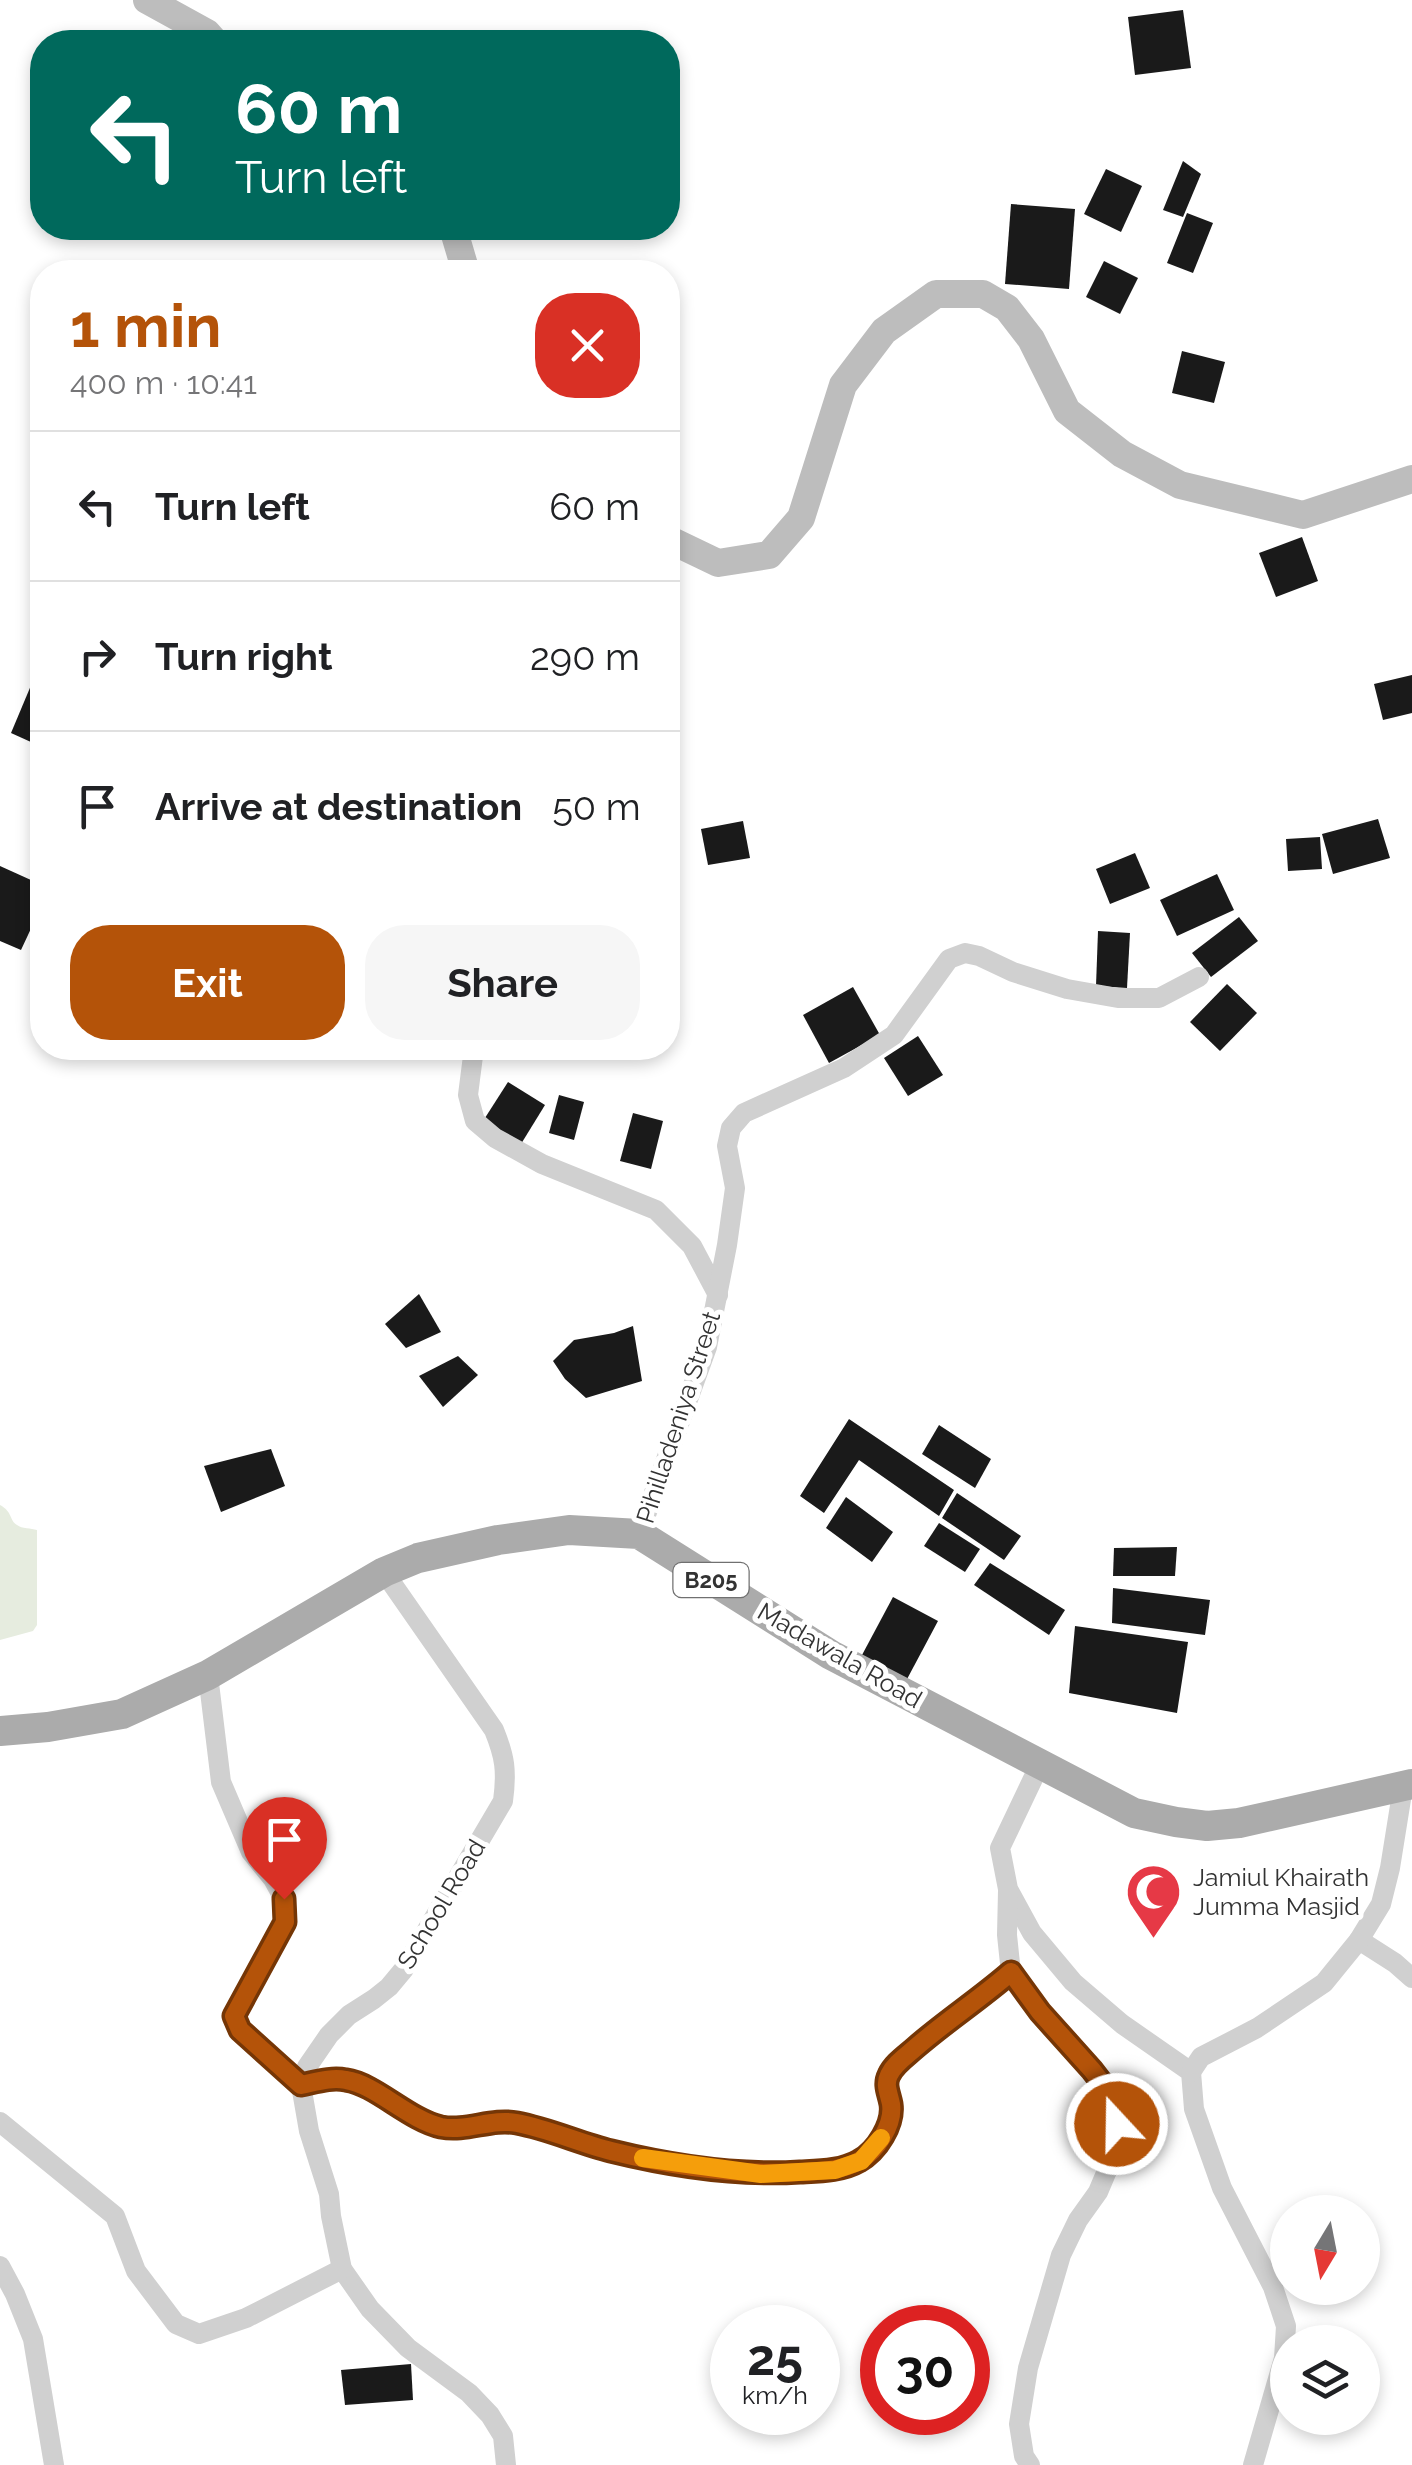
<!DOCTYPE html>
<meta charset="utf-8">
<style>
:root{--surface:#fff;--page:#f6f6f6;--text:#202124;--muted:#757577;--line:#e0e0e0;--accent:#b45309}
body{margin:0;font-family:Raleway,sans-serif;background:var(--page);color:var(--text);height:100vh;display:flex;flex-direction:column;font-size:38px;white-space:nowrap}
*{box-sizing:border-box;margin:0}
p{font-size:32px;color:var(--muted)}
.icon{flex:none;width:55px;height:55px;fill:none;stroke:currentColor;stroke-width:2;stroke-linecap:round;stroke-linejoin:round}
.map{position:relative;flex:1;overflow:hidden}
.drawer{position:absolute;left:30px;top:260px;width:650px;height:800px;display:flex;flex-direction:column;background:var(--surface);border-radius:40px;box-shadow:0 5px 15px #0003}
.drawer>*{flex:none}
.top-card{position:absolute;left:30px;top:30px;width:650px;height:210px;border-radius:40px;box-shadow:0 5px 15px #0003;background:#00695c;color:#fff;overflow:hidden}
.needle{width:65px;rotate:190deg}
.tools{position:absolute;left:1270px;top:2195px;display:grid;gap:20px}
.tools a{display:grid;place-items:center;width:110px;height:110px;border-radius:50%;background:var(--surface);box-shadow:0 5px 15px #0003;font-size:50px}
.speed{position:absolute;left:710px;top:2305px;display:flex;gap:20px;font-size:50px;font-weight:700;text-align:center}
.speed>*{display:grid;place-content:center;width:130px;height:130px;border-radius:50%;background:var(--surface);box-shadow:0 5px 15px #0003;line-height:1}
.speed small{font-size:25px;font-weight:400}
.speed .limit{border:15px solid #d22;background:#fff;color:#111}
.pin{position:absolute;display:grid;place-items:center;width:85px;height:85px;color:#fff;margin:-102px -42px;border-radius:50% 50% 50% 0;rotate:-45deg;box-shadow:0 0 10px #0007}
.pin .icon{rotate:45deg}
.me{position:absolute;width:110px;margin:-55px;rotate:339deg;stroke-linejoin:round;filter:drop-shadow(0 0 8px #0008)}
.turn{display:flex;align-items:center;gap:35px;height:210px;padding:0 40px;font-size:45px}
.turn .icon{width:130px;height:130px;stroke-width:2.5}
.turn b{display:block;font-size:70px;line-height:85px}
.round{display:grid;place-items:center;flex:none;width:105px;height:105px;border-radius:40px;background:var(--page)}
.summary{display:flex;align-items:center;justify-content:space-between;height:170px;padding:0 40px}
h1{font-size:60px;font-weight:700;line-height:75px;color:var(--accent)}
.primary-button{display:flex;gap:20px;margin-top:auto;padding:20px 40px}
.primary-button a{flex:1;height:115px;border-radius:40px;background:var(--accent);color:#fff;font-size:40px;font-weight:700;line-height:115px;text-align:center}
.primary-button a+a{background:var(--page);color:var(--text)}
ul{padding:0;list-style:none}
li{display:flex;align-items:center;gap:30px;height:150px;padding:0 40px;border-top:2px solid var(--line)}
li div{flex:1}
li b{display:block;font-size:38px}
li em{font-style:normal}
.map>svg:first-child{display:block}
.green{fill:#e6ecdf}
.building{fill:#1a1a1a}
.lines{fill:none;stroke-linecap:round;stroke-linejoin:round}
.street{stroke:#d0d0d0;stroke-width:20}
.secondary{stroke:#bdbdbd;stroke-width:28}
.primary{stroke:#ababab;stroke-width:30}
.route-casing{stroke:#753606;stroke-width:25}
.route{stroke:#b45309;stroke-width:18}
.slow{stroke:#f59e0b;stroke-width:18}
.labels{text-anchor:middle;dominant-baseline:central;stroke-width:10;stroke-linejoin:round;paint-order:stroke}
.shield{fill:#fff;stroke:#707070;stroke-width:2.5}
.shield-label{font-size:22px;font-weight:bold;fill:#333}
.street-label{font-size:25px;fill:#333;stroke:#fff}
.poi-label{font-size:25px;fill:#333;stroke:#fff;text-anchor:start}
</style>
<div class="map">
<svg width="1412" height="2465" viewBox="0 0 1412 2465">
<rect width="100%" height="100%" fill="#fff"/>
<path class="green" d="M0,1505C13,1512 9,1520 17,1525C22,1529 31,1528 37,1530V1625L33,1631L0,1640Z"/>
<g class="building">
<path d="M1183,10L1191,68L1135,75L1128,17Z"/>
<path d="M1183,161L1201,174L1183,217L1163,210Z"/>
<path d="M1106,169L1142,186L1121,232L1084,214Z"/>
<path d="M1011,204L1075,209L1069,289L1005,284Z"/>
<path d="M1187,213L1213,223L1193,273L1167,263Z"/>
<path d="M1104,261L1138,278L1120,314L1086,297Z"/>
<path d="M1182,351L1225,362L1214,403L1172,393Z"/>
<path d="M1302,537L1318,581L1276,597L1259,553Z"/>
<path d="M1412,675V713L1383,720L1374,684Z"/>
<path d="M32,683L42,687V747L11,733Z"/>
<path d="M1378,819L1390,858L1333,874L1322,834Z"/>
<path d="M743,821L750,858L708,865L701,829Z"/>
<path d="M1320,837L1322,869L1288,871L1286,839Z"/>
<path d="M1135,853L1150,888L1110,904L1096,869Z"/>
<path d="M0,866L42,885V905L21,950L0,941Z"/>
<path d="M1217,874L1234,910L1177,936L1160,900Z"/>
<path d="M1239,917L1258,941L1211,977L1192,953Z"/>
<path d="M1098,931L1130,933L1127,988L1096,986Z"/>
<path d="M1227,984L1257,1013L1220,1051L1190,1022Z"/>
<path d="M853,987L880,1035L829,1063L803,1015Z"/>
<path d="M918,1036L943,1075L908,1096L884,1058Z"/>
<path d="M508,1082L545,1105L521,1144L483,1121Z"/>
<path d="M559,1095L584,1102L574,1140L549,1133Z"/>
<path d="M633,1113L663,1121L651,1169L620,1161Z"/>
<path d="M419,1294L441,1332L406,1348L385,1324Z"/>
<path d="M633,1326L642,1381L586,1398L565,1379L553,1361L574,1340L614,1333Z"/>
<path d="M458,1356L478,1375L443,1407L419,1376Z"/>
<path d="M849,1419L954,1490L939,1516L859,1460L824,1513L800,1496Z"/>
<path d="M939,1425L991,1459L975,1488L922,1454Z"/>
<path d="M271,1449L285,1486L221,1512L204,1466Z"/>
<path d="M957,1493L1021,1536L1004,1560L942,1518Z"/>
<path d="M846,1497L893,1532L872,1562L826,1528Z"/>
<path d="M939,1523L980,1549L965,1572L924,1546Z"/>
<path d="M1177,1547L1175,1576H1113L1114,1548Z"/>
<path d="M990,1563L1065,1610L1049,1635L974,1585Z"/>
<path d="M1113,1588L1210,1600L1205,1635L1112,1623Z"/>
<path d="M893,1597L938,1621L906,1681L862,1655Z"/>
<path d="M1075,1626L1188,1642L1177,1713L1069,1693Z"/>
<path d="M411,2364L413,2400L345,2405L341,2370Z"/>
</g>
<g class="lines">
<g class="street">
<path d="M474,1048L468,1095L475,1121L495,1138L542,1164L656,1210L692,1246L718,1295"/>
<path d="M639,1534L707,1347L727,1245L735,1188L727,1146L731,1128L744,1113L844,1068L894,1035L949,959L965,953L979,956L1013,972L1067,989L1118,998H1159L1199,977"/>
<path d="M384,1572L494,1730C505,1757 507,1771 503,1801L404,1969L389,1987L374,1999L349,2015L329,2035L307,2067L301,2085L309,2131L329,2194L331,2216L342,2269L370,2309L408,2348L469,2393L490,2415L503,2436L506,2465"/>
<path d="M208,1675L221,1782L251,1852L273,1879L284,1899L285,1922L234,2017L239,2031L301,2085C316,2082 331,2077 346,2080C375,2084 409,2120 441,2127C467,2132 491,2118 516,2123C549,2129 579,2143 611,2151C672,2166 737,2176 800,2172C819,2171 841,2171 859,2161C877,2152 894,2124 891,2104C889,2094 884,2085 889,2075C893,2066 902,2059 909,2053C942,2024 978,2000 1011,1973"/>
<path d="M1040,1764L1000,1848L1008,1889L1032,1933L1073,1982L1122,2024L1191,2072L1194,2109L1222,2188L1273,2287L1286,2326L1284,2358L1253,2465"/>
<path d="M1008,1891L1007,1935L1011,1973L1040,2012L1093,2070L1112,2096L1117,2125L1112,2159L1098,2192L1078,2220L1061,2255L1028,2368L1019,2424L1024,2456L1030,2465"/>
<path d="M1359,1940L1395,1963L1412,1978"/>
<path d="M1191,2072L1201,2057L1257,2028L1324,1983L1359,1940L1381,1904L1390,1868L1403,1787"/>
<path d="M0,2122L115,2216L136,2271L176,2324L199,2334L246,2318L342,2269"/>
<path d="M0,2266L15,2294L33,2339L54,2465"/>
</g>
<g class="secondary">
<path d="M147,0L207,33L215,42"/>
<path d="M453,228L466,272"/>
<path d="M668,539L718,563L769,555L801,518L843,385L884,331L936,294H983L1007,308L1031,339L1067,411L1122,454L1180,485L1303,515L1412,479"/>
</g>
<path class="primary" d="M0,1731L48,1727L122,1714L208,1675L384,1572L418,1558L498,1540L569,1530L639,1534L831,1655L1134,1813L1176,1822L1207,1826L1239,1823L1412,1784"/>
</g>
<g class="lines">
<defs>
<path id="route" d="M284,1899L285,1922L234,2016L240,2030L301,2085C316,2082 331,2077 346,2080C375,2084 409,2120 441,2127C467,2132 491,2118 517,2123C549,2129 579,2143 611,2151C672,2166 737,2176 800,2172C819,2171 842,2171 859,2161C877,2151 894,2124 891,2104C889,2093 884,2085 889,2075C894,2064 906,2056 915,2048C946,2021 980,1999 1011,1972L1040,2012L1092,2070L1112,2096L1117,2124"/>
</defs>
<use href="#route" class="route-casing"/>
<use href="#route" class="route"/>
<path class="slow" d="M643,2158L761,2174L835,2170L861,2161L881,2138"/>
</g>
<defs>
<symbol id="mosque-pin" viewBox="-11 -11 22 30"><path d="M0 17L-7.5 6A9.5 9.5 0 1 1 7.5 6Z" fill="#e63946" stroke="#fff"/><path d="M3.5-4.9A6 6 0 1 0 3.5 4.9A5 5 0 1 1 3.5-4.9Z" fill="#fff"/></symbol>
</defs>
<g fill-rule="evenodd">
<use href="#mosque-pin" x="1122" y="1860" width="63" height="86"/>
</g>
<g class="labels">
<rect class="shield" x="673.5" y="1563" width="75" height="34" rx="8"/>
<g class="shield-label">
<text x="711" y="1580">B205</text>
</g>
<g class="street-label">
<text transform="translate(678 1417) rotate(-72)">Pihilladeniya Street</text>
<text transform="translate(840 1655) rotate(30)">Madawala Road</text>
<text transform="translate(441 1904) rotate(-59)">School Road</text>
</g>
<g class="poi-label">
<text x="1193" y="1877">Jamiul Khairath<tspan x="1193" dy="29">Jumma Masjid</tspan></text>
</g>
</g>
</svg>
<div class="tools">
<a><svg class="needle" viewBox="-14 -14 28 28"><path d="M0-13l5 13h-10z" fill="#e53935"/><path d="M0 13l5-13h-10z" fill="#757577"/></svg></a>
<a><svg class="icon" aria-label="layers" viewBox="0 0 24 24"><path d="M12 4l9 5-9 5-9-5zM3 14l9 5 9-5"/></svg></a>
</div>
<div class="speed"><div>25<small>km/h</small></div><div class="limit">30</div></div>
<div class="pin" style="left:284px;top:1899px;background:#d93025"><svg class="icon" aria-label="arrive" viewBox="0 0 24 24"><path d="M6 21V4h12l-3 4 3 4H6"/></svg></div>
<svg class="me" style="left:1117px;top:2124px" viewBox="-20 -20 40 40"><circle r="17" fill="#b45309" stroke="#fff" stroke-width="3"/><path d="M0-11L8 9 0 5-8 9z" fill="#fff"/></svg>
<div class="top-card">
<div class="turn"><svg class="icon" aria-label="left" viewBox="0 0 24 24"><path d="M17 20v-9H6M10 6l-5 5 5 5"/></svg><div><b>60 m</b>Turn left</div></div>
</div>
<section class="drawer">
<div class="summary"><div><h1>1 min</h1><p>400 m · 10:41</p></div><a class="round" style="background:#d93025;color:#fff"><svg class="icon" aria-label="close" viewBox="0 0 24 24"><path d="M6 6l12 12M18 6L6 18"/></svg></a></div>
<ul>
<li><svg class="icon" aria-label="left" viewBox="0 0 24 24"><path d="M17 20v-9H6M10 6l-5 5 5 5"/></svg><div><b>Turn left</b></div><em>60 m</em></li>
<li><svg class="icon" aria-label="right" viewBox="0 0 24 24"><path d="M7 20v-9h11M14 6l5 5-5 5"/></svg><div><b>Turn right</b></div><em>290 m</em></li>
<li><svg class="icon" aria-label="arrive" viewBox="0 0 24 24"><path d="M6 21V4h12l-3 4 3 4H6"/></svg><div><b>Arrive at destination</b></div><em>50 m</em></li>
</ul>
<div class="primary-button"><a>Exit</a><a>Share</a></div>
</section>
</div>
